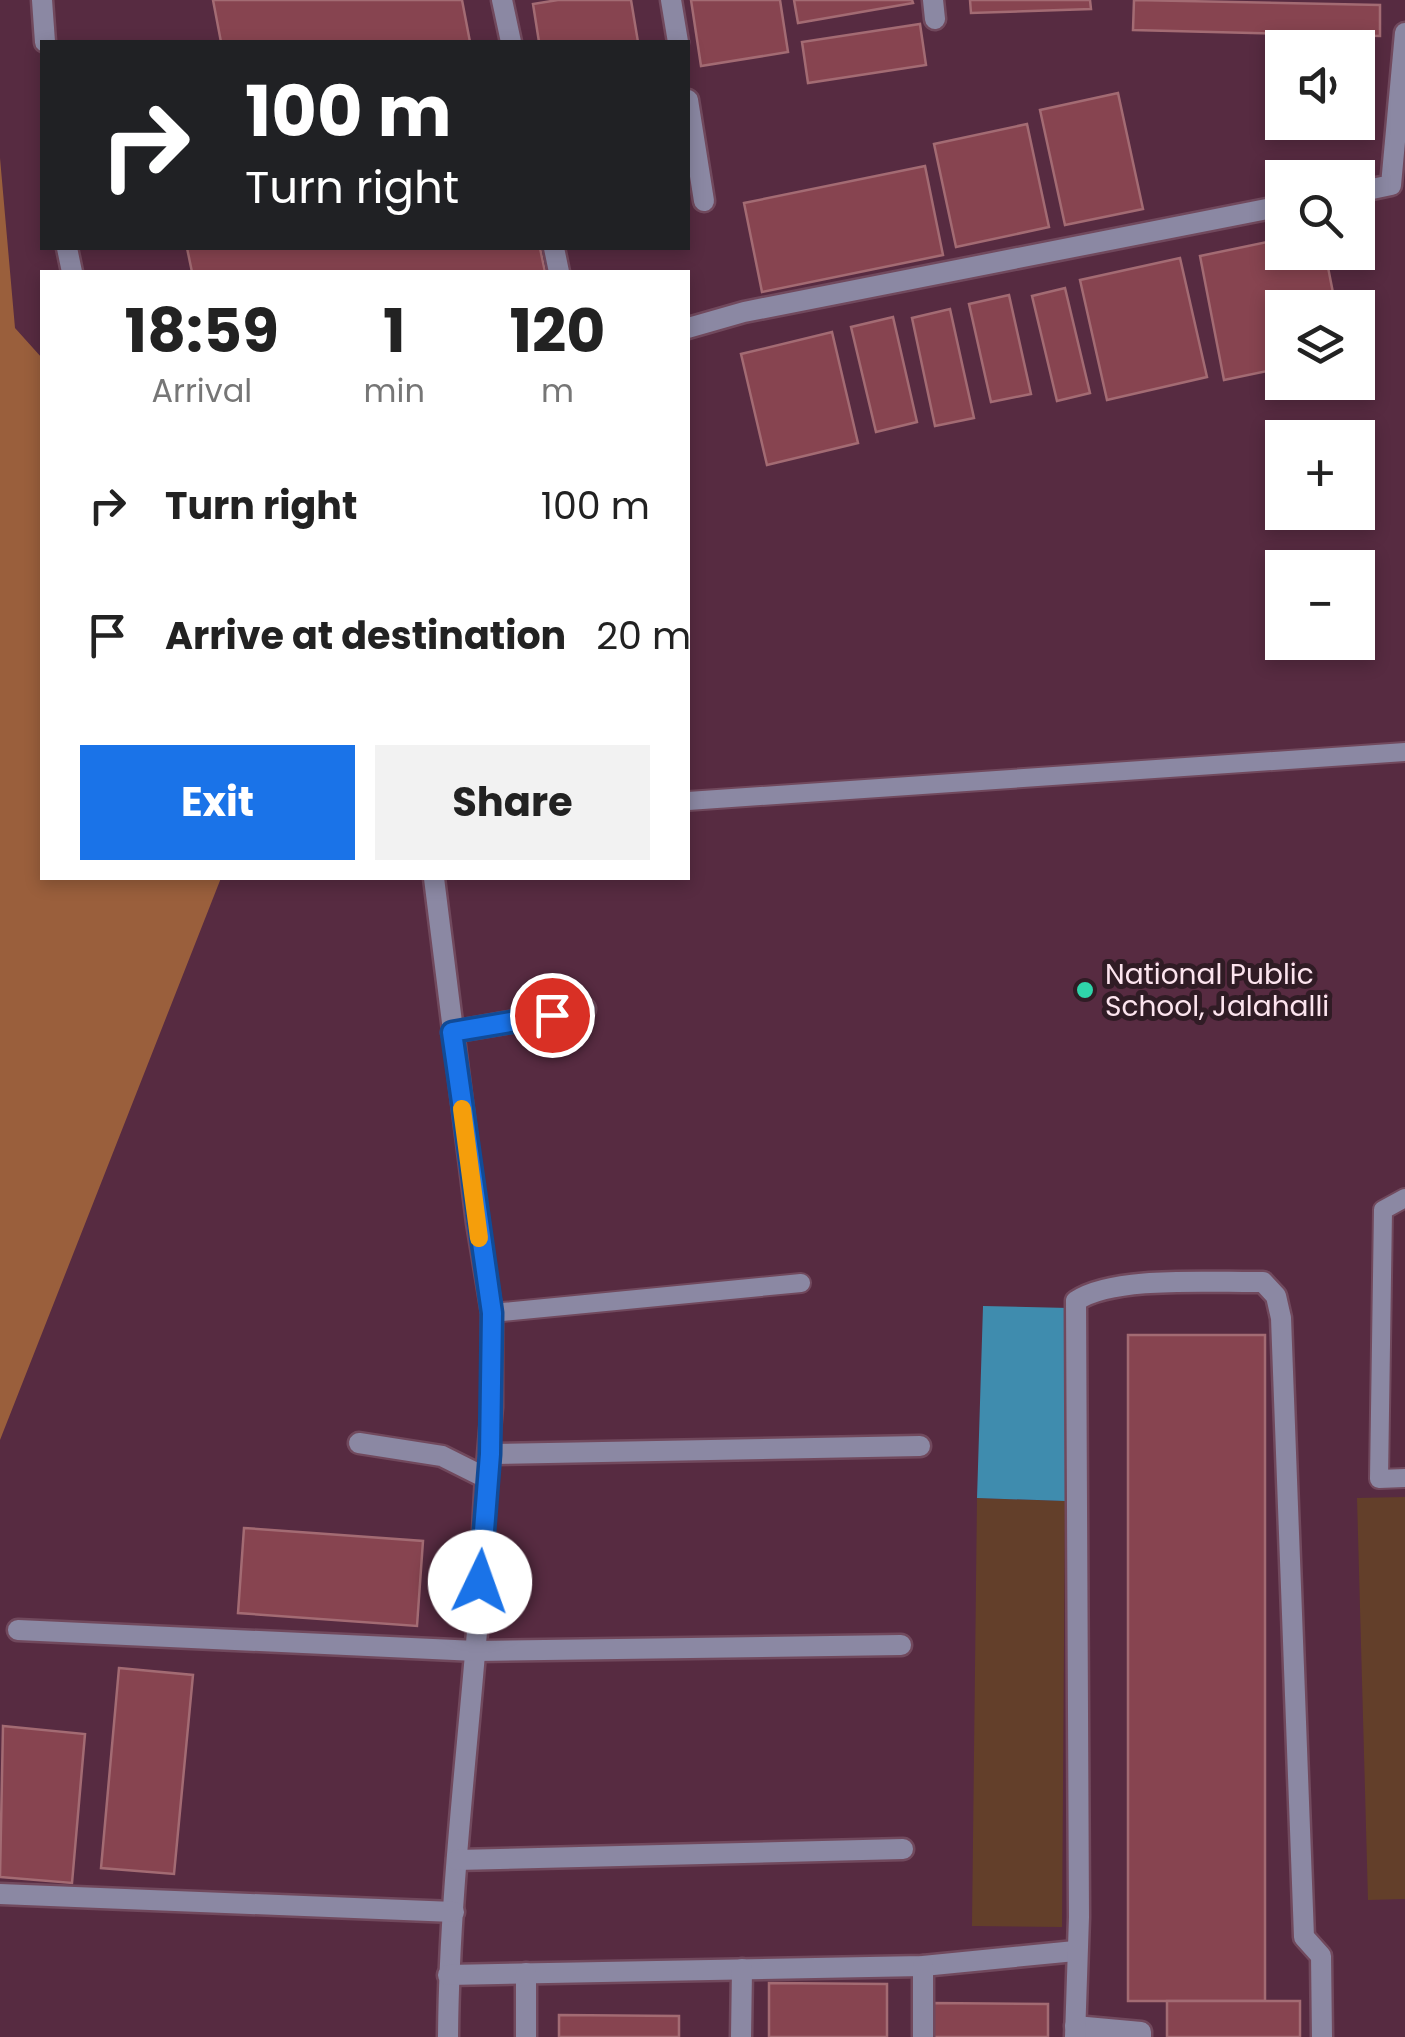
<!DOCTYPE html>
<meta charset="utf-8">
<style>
:root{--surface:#fff;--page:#f2f2f2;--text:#222;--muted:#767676;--accent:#1a73e8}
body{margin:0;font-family:Poppins,sans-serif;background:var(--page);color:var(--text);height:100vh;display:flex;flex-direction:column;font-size:38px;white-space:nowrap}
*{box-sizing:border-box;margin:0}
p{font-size:32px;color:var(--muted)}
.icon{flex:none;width:55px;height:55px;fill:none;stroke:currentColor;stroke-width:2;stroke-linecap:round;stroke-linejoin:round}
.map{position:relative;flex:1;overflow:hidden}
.drawer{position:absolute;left:40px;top:270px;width:650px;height:610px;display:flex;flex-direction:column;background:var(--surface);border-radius:0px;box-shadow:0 5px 15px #0003}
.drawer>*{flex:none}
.guide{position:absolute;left:40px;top:40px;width:650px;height:210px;border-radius:0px;box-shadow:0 5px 15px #0003;background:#202124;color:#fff;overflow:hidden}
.fabs{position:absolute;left:1265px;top:30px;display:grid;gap:20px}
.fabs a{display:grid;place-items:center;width:110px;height:110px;border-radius:0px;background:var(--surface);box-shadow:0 5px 15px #0003;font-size:50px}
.pin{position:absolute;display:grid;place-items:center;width:85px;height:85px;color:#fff;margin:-42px;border:5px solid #fff;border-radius:50%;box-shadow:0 2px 10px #0007}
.me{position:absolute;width:110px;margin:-55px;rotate:3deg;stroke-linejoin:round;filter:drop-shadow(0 0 8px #0008)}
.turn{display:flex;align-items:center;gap:35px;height:210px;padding:0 40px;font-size:45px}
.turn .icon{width:130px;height:130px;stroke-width:2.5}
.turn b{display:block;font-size:70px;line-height:85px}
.eta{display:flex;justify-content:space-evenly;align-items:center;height:170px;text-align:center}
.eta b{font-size:60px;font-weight:700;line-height:70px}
.button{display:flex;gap:20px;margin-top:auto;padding:20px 40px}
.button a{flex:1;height:115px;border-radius:0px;background:var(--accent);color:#fff;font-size:40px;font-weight:700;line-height:115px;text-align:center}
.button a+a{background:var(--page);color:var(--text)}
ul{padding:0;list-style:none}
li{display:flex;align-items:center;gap:30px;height:130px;padding:0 40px}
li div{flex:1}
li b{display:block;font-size:38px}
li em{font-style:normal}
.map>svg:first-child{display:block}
.green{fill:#633f2a}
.forest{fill:#9a5f3c}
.water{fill:#3f8cae}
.building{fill:#874450;stroke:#a36b73;stroke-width:2.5}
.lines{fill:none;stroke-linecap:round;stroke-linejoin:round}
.lane-casing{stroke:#71495d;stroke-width:22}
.street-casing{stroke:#71495d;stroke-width:25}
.lane{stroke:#8b88a3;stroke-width:18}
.street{stroke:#8b88a3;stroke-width:20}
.route-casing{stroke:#114b97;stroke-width:25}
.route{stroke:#1a73e8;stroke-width:18}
.slow{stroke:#f59e0b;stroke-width:18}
.poi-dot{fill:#2fd4aa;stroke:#301c25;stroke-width:4}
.labels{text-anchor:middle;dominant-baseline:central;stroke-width:10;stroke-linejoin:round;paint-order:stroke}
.poi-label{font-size:28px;fill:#fce4ee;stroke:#301c25;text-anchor:start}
</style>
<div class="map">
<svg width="1405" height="2037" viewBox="0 0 1405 2037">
<rect width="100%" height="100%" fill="#572b41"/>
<g class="green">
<path d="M1405,1497V1899L1368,1900L1357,1498Z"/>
<path d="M977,1498L1065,1501L1062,1927L972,1926Z"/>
</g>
<path class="forest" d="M0,158L15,328L42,358V878H221L0,1440Z"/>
<path class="water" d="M983,1306L1069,1308L1065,1501L977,1498Z"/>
<g class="building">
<path d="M213,0H462L470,42H221Z"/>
<path d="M558,0H631L638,42H539L533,4Z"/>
<path d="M691,0H780L788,52L701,66Z"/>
<path d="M794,0H912L913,3L798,23Z"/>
<path d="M970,0H1090L1091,9L971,13Z"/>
<path d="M1134,0L1380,5V36L1133,30Z"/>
<path d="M920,24L926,65L808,83L802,42Z"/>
<path d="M1118,93L1143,209L1065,225L1040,110Z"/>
<path d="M1027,124L1049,227L956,247L934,144Z"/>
<path d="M925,166L943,255L762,292L744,203Z"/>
<path d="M1282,239V252H1325L1336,308H1282V368L1224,380L1200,256Z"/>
<path d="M187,248H540L545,272H192Z"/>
<path d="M1180,258L1207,377L1107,400L1080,280Z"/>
<path d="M1065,288L1090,393L1057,401L1032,296Z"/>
<path d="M1009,295L1031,394L991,402L969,304Z"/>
<path d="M950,309L974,418L935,426L912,318Z"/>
<path d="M893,317L917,422L876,432L851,327Z"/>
<path d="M832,332L858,443L767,465L741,354Z"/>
<rect x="1128" y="1335" width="137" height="666"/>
<path d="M244,1528L423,1541L417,1626L238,1613Z"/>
<path d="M119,1668L193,1675L174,1874L101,1868Z"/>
<path d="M3,1726L85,1734L72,1883L0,1877Z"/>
<path d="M769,1983L887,1984V2037H769Z"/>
<rect x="1167" y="2001" width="133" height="36"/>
<path d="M930,2003L1048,2004V2037H930Z"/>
<path d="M559,2015L679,2016V2037H559Z"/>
</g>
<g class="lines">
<defs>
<g id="lane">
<path d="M688,801L1405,752"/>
<path d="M1405,1198L1383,1210L1379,1479L1405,1478"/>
<path d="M492,1313L801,1283"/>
</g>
<g id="street">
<path d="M42,0L45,42"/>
<path d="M502,0L511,42"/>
<path d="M671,0L678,42"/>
<path d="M933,0L935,19"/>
<path d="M688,100L704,201"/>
<path d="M1358,192L1391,185L1405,33"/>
<path d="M67,248L72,272"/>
<path d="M554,248L559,272"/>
<path d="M688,328L744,312L1282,206"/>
<path d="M434,878L477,1223L492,1313V1407L486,1478C482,1536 481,1595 475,1654C464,1782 449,1909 448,2037"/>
<path d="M452,1032L585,1009"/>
<path d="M359,1443L442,1456L486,1478"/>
<path d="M490,1454L920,1446"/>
<path d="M18,1630L476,1651L901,1645"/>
<path d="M457,1860L903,1849"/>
<path d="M0,1894L454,1912"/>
<path d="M448,1975L923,1966L1075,1951"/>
<path d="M1075,2026L1141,2032V2037"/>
<path d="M526,2037V1973"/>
<path d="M741,2037L742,1969"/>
<path d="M923,2037V1966"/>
<path d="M1075,2037L1079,1917L1076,1301C1114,1275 1215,1283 1263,1282L1276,1296L1281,1318L1304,1937L1321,1956L1322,2037"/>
</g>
</defs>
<use href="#lane" class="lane-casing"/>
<use href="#street" class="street-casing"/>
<use href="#lane" class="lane"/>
<use href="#street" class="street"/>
</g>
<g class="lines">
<defs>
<path id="route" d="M480,1582L490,1454L492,1313L452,1032L552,1015"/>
</defs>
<use href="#route" class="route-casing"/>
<use href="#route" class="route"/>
<path class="slow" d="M462,1109L479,1238"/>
</g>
<circle class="poi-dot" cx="1085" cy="990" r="10"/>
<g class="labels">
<g class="poi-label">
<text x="1105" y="974">National Public<tspan x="1105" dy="32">School, Jalahalli</tspan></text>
</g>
</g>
</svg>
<div class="fabs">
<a><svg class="icon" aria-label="sound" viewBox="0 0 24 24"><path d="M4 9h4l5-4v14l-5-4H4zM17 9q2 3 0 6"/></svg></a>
<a><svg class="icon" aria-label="search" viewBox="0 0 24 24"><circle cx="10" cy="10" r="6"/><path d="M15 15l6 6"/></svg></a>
<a><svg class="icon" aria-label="layers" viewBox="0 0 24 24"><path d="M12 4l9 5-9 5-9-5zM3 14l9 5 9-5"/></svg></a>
<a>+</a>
<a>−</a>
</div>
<div class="pin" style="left:552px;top:1015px;background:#d93025"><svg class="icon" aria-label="arrive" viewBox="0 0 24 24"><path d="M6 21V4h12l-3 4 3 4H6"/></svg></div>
<svg class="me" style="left:480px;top:1582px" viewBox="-20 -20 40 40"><circle r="19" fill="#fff"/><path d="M0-13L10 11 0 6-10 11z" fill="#1a73e8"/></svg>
<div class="guide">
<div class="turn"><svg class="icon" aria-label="right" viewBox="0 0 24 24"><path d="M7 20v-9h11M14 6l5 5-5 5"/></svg><div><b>100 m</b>Turn right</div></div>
</div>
<section class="drawer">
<div class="eta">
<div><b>18:59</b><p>Arrival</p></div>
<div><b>1</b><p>min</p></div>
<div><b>120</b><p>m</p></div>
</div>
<ul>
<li><svg class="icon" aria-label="right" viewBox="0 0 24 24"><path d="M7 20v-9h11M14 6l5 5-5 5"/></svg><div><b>Turn right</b></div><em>100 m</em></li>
<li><svg class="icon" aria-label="arrive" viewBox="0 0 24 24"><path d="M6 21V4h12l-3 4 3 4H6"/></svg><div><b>Arrive at destination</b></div><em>20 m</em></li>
</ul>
<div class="button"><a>Exit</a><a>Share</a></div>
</section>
</div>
